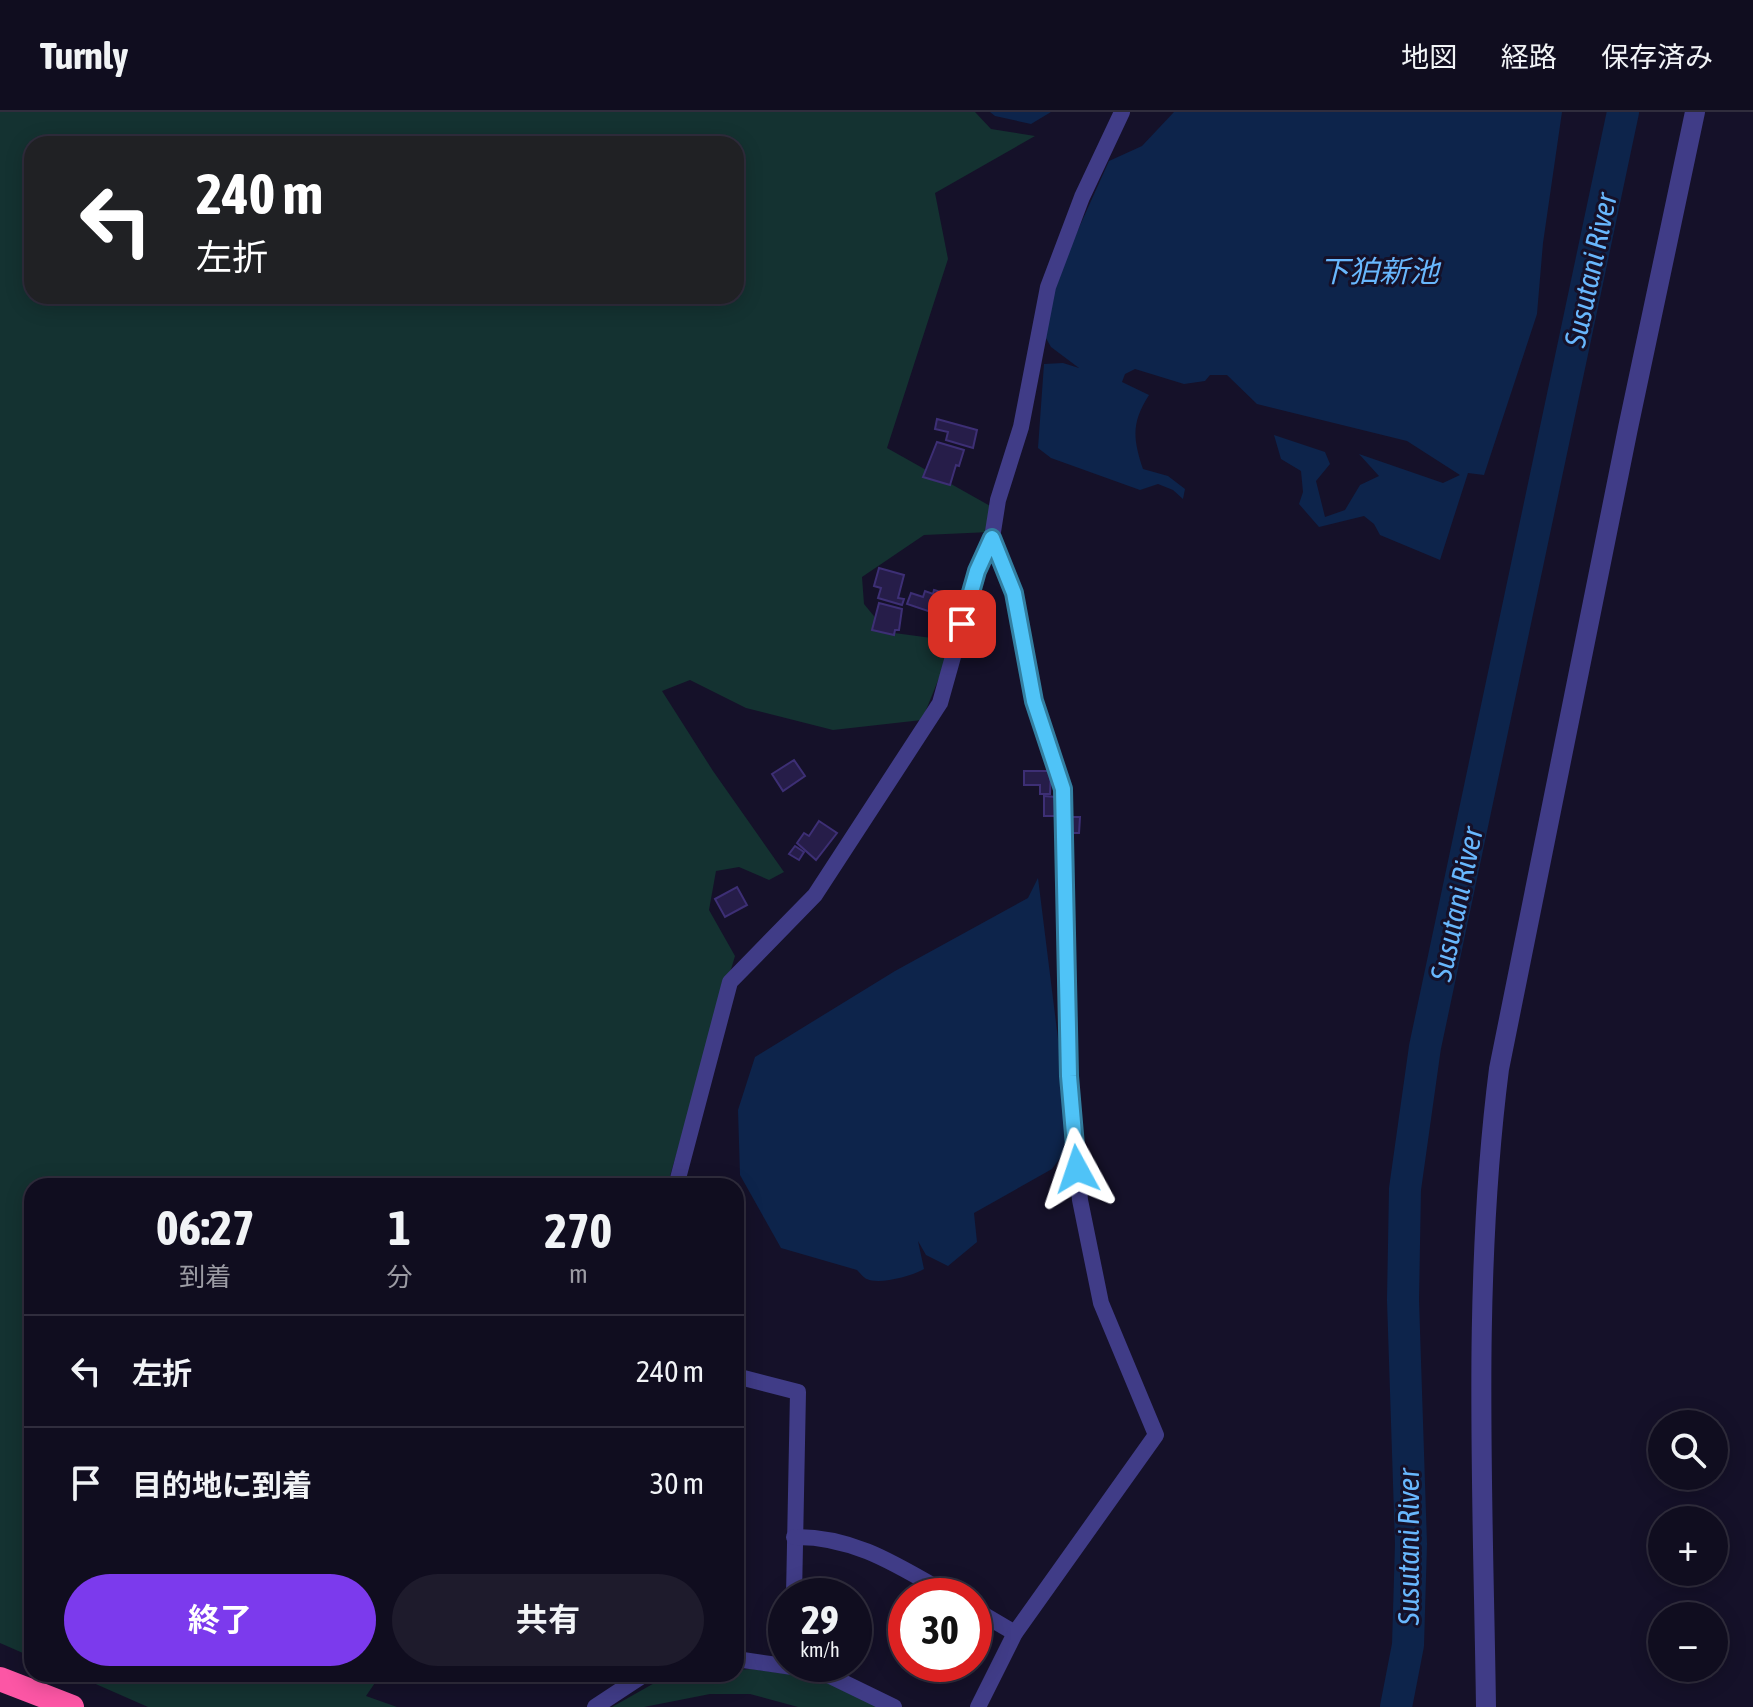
<!DOCTYPE html>
<html lang="ja">
<meta charset="utf-8">
<style>
:root{--surface:#100d1f;--page:#1e1b2c;--text:#f1f3f6;--muted:#9c9ca4;--line:#302d3d;--accent:#7c3aed}
body{margin:0;font-family:"Asap Condensed","Noto Sans JP",sans-serif;background:var(--page);color:var(--text);height:100vh;display:flex;flex-direction:column;font-size:30px;white-space:nowrap}
*{box-sizing:border-box;margin:0}
p{font-size:26px;color:var(--muted)}
.icon{flex:none;width:44px;height:44px;fill:none;stroke:currentColor;stroke-width:2;stroke-linecap:round;stroke-linejoin:round}
.map{position:relative;flex:1;overflow:hidden}
.side{position:absolute;left:24px;top:1066px;width:720px;height:504px;display:flex;flex-direction:column;background:var(--surface);border-radius:24px;box-shadow:0 4px 20px #0003,0 0 0 2px var(--line)}
.side>*{flex:none}
.hud{position:absolute;left:24px;top:24px;width:720px;height:168px;border-radius:24px;box-shadow:0 4px 20px #0003,0 0 0 2px var(--line);background:#202124;color:#fff;overflow:hidden}
.fabs{position:absolute;left:1648px;top:1298px;display:grid;gap:16px}
.fabs a{display:grid;place-items:center;width:80px;height:80px;border-radius:50%;background:var(--surface);box-shadow:0 4px 20px #0003,0 0 0 2px var(--line);font-size:40px}
.speed{position:absolute;left:768px;top:1466px;display:flex;gap:16px;font-size:40px;font-weight:700;text-align:center}
.speed>*{display:grid;place-content:center;width:104px;height:104px;border-radius:50%;background:var(--surface);box-shadow:0 4px 20px #0003,0 0 0 2px var(--line);line-height:1}
.speed small{font-size:20px;font-weight:400}
.speed .limit{border:12px solid #d22;background:#fff;color:#111}
.pin{position:absolute;display:grid;place-items:center;width:68px;height:68px;color:#fff;margin:-34px;border-radius:16px;box-shadow:0 4px 12px #0006}
.me{position:absolute;width:88px;margin:-44px;rotate:355deg;stroke-linejoin:round;filter:drop-shadow(0 0 6px #0008)}
.turn{display:flex;align-items:center;gap:28px;height:168px;padding:0 40px;font-size:36px}
.turn .icon{width:104px;height:104px;stroke-width:2.5}
.turn b{display:block;font-size:56px;line-height:68px}
.eta{display:flex;justify-content:space-evenly;align-items:center;height:136px;text-align:center}
.eta b{font-size:48px;font-weight:700;line-height:56px}
.action{display:flex;gap:16px;margin-top:auto;padding:16px 40px}
.action a{flex:1;height:92px;border-radius:48px;background:var(--accent);color:#fff;font-size:32px;font-weight:700;line-height:92px;text-align:center}
.action a+a{background:var(--page);color:var(--text)}
ul{padding:0;list-style:none}
li{display:flex;align-items:center;gap:24px;height:112px;padding:0 40px;border-top:2px solid var(--line)}
li div{flex:1}
li b{display:block;font-size:30px}
li em{font-style:normal}
header{display:flex;align-items:center;gap:48px;box-sizing:border-box;height:112px;padding:0 40px;background:var(--surface);border-bottom:2px solid var(--line)}
header strong{font-size:38px}
nav{display:flex;gap:44px;margin-inline-start:auto;font-size:28px}
.map>svg:first-child{display:block}
.green{fill:#143231;fill-rule:evenodd}
.water{fill:#0d244b}
.lines{fill:none;stroke-linecap:round;stroke-linejoin:round}
.river{stroke:#0d244b;stroke-width:32}
.building{fill:#261d49;stroke:#3d2f75;stroke-width:2}
.minor{stroke:#403c87;stroke-width:16}
.tertiary{stroke:#403c87;stroke-width:20}
.motorway{stroke:#fc56a5;stroke-width:24}
.route-casing{stroke:#337fa1;stroke-width:20}
.route{stroke:#4fc3f7;stroke-width:14}
.labels{text-anchor:middle;dominant-baseline:central;stroke-width:6;stroke-linejoin:round;paint-order:stroke}
.water-label{font-size:30px;font-style:italic;fill:#68b7fd;stroke:#151129}
</style>
<header>
<strong>Turnly</strong>
<nav><a>地図</a><a>経路</a><a>保存済み</a></nav>
</header>
<div class="map">
<svg width="1753" height="1595" viewBox="0 0 1753 1595">
<rect width="100%" height="100%" fill="#151129"/>
<g class="green">
<path d="M0,0H975L991,17L1035,24L935,81L948,147L887,336L992,395L990,420L924,423L862,465L864,492L887,520L954,529L922,608L833,618L746,596L690,568L662,579L713,659L784,760L769,768L739,755L716,759L709,798L735,844L667,1074H32V1545L0,1531ZM32,32H736V184H32Z"/>
<path d="M751,1557L811,1565L854,1581L880,1595H798L750,1582H710L644,1595H612L665,1565L736,1562V1558Z"/>
<path d="M73,1562H381L366,1584L397,1595H148Z"/>
</g>
<g class="water">
<path d="M990,0H1051L1031,12L995,4Z"/>
<path d="M1174,0H1562L1543,131L1537,202L1484,363L1468,361L1440,448L1380,423L1374,412L1364,404L1319,415L1299,392L1303,380L1301,359L1281,347L1274,323L1325,340L1330,352L1316,369L1325,405L1345,398L1360,373L1379,364L1359,342L1443,371L1460,363L1407,329L1257,292L1227,263H1210L1205,269L1184,272L1135,257L1125,262L1122,270L1149,283C1131,311 1133,327 1143,357L1168,364L1185,377L1183,387L1173,378L1158,372L1140,378L1051,346L1038,336L1044,252L1063,251L1079,256L1051,235L1043,221L1054,171L1109,49L1142,34Z"/>
<path d="M1038,766L1071,1031L1052,1057L974,1101L977,1130L948,1154L926,1143L918,1129L924,1157C912,1164 879,1173 867,1167C865,1167 858,1159 857,1158L781,1136L740,1063L738,998L755,945L895,859L1028,786Z"/>
</g>
<g class="lines">
<path class="river" d="M1396,1595L1408,1533L1411,1432L1403,1188L1405,1077L1425,935L1623,0"/>
</g>
<g class="building">
<path d="M937,307L977,318L973,336L946,328L948,320L935,317Z"/>
<path d="M937,330L964,338L959,354L956,353L950,373L923,365Z"/>
<path d="M879,456L904,463L898,486L904,487L902,493L878,486L881,476L874,474Z"/>
<path d="M934,478L947,482L940,503L907,492L911,481L923,485L925,479L933,482Z"/>
<path d="M879,491L902,497L899,518H895L894,523L872,518Z"/>
<path d="M794,648L805,664L783,679L772,662Z"/>
<path d="M1024,659H1051L1050,682H1040V673H1024Z"/>
<path d="M1044,684L1056,685L1055,704H1044Z"/>
<path d="M1071,705H1080L1079,721H1070Z"/>
<path d="M819,709L837,721L816,748L797,731L804,721L809,724Z"/>
<path d="M795,734L804,740L799,748L789,742Z"/>
<path d="M737,775L747,793L725,805L715,787Z"/>
</g>
<g class="lines">
<g class="minor">
<path d="M676,1074L730,870L815,783L940,591L977,459L992,426L998,388L1021,315L1048,175L1082,85L1122,0"/>
<path d="M736,1264L798,1280L794,1484"/>
<path d="M794,1425C855,1424 900,1455 951,1484"/>
<path d="M974,1497L1015,1521"/>
<path d="M736,1547L820,1559L894,1595"/>
<path d="M595,1595L645,1562"/>
<path d="M978,1595L1015,1521L1156,1323L1101,1191L1080,1088L1069,964L1063,677L1034,589L1014,481L992,426"/>
</g>
<path class="tertiary" d="M1486,1595C1483,1383 1472,1168 1499,957L1628,316L1695,0"/>
<path class="motorway" d="M0,1567L72,1595"/>
</g>
<g class="lines">
<defs>
<path id="route" d="M962,512L977,459L992,426L1014,481L1034,589L1063,677L1069,964L1077,1057"/>
</defs>
<use href="#route" class="route-casing"/>
<use href="#route" class="route"/>
</g>
<g class="labels">
<g class="water-label">
<text transform="translate(1590 158) rotate(-78)">Susutani River</text>
<text x="1379" y="159">下狛新池</text>
<text transform="translate(1456 792) rotate(-78)">Susutani River</text>
<text transform="translate(1408 1435) rotate(-90)">Susutani River</text>
</g>
</g>
</svg>
<div class="fabs">
<a><svg class="icon" aria-label="search" viewBox="0 0 24 24"><circle cx="10" cy="10" r="6"/><path d="M15 15l6 6"/></svg></a>
<a>+</a>
<a>−</a>
</div>
<div class="speed"><div>29<small>km/h</small></div><div class="limit">30</div></div>
<div class="pin" style="left:962px;top:512px;background:#d93025"><svg class="icon" aria-label="arrive" viewBox="0 0 24 24"><path d="M6 21V4h12l-3 4 3 4H6"/></svg></div>
<svg class="me" style="left:1077px;top:1057px" viewBox="-20 -20 40 40"><path d="M0-17L14 15 0 8-14 15z" fill="#4fc3f7" stroke="#fff" stroke-width="4"/></svg>
<div class="hud">
<div class="turn"><svg class="icon" aria-label="left" viewBox="0 0 24 24"><path d="M17 20v-9H6M10 6l-5 5 5 5"/></svg><div><b>240 m</b>左折</div></div>
</div>
<section class="side">
<div class="eta">
<div><b>06:27</b><p>到着</p></div>
<div><b>1</b><p>分</p></div>
<div><b>270</b><p>m</p></div>
</div>
<ul>
<li><svg class="icon" aria-label="left" viewBox="0 0 24 24"><path d="M17 20v-9H6M10 6l-5 5 5 5"/></svg><div><b>左折</b></div><em>240 m</em></li>
<li><svg class="icon" aria-label="arrive" viewBox="0 0 24 24"><path d="M6 21V4h12l-3 4 3 4H6"/></svg><div><b>目的地に到着</b></div><em>30 m</em></li>
</ul>
<div class="action"><a>終了</a><a>共有</a></div>
</section>
</div>
